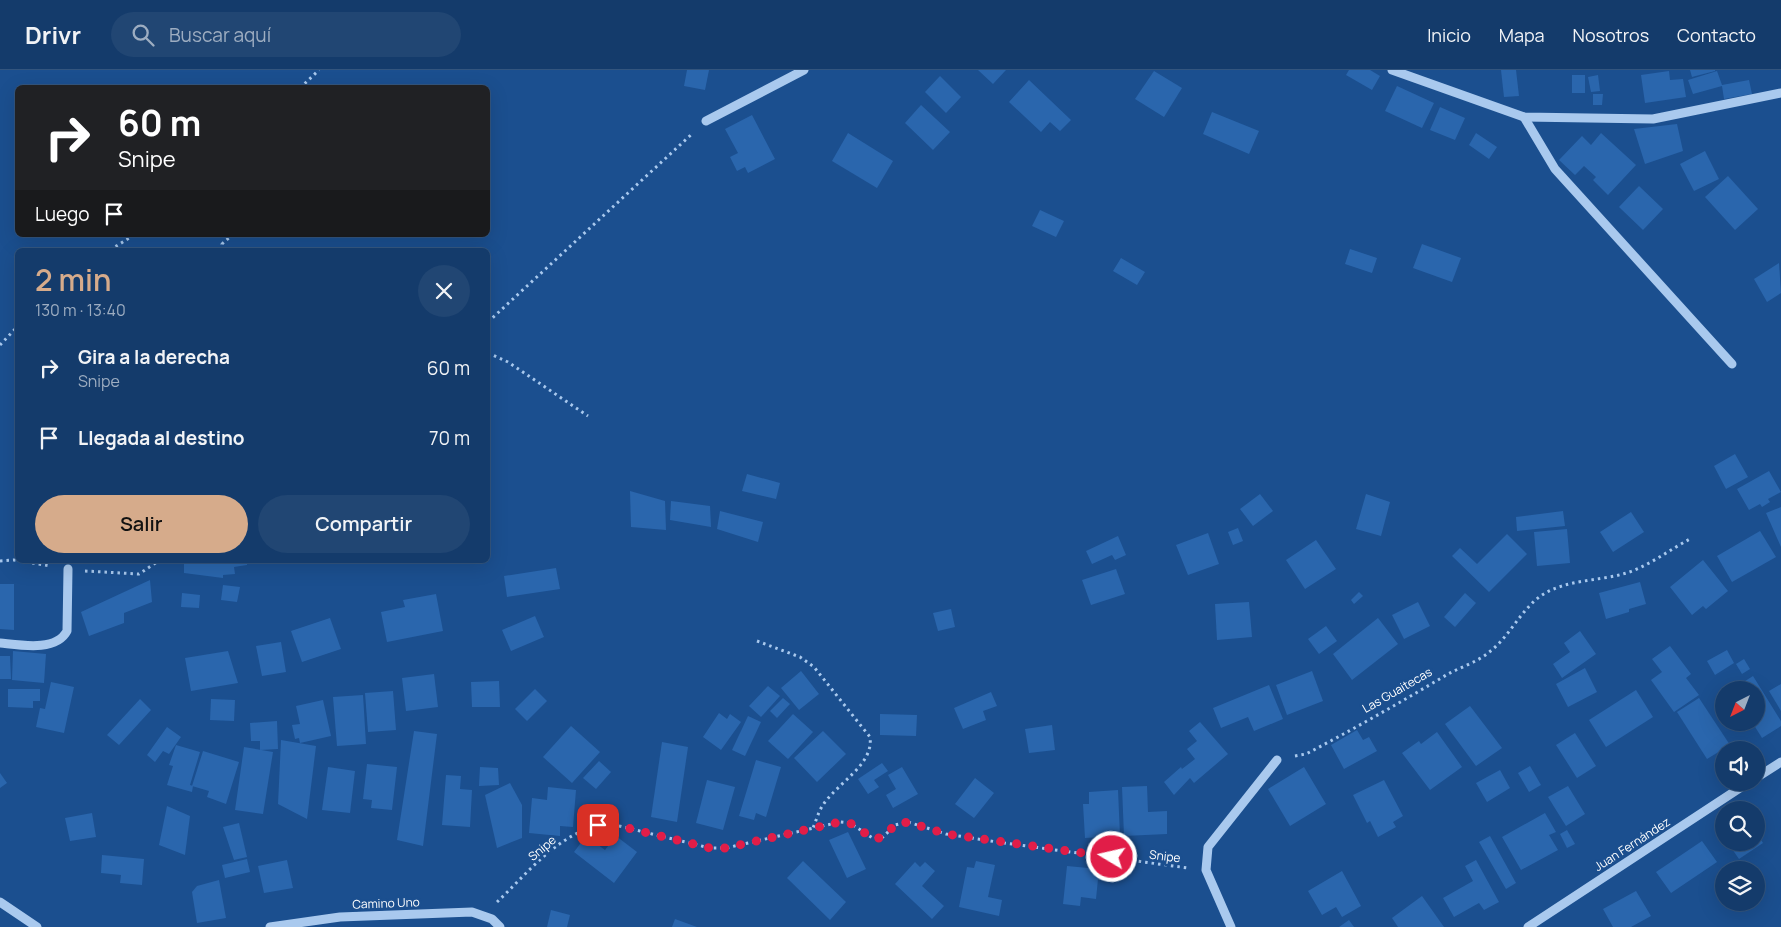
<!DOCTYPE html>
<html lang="es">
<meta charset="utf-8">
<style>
:root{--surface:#143b6b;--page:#214673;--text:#f1f3f6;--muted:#9dadc1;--line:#33557e;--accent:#d6ab8b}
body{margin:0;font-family:Manrope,sans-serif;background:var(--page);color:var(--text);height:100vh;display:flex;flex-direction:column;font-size:19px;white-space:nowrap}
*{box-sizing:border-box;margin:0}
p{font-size:16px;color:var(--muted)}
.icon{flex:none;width:28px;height:28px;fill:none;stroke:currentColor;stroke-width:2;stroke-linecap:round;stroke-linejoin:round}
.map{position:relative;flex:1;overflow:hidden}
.sheet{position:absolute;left:15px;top:178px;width:475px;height:315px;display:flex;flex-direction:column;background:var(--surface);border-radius:8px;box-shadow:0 5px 20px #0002,0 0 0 1px var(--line)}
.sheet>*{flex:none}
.banner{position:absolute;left:15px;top:15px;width:475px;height:152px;border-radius:8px;box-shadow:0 5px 20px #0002,0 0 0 1px var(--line);background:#202124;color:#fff;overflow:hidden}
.needle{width:32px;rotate:222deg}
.tools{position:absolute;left:1715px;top:611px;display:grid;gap:10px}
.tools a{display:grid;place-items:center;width:50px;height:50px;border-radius:50%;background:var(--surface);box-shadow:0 5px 20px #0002,0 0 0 1px var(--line);font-size:25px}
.pin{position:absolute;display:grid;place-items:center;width:42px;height:42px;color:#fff;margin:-21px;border-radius:10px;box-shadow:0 2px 8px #0006}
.me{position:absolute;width:55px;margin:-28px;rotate:279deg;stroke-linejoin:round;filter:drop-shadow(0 0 4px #0008)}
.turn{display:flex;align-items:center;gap:18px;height:105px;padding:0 20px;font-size:22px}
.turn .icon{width:65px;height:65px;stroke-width:2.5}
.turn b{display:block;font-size:35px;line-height:42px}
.then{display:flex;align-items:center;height:48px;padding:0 20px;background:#0003;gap:10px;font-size:19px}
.round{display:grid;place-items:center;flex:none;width:52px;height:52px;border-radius:26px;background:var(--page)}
.overview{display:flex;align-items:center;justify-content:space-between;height:85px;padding:0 20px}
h1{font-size:30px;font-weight:600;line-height:38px;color:var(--accent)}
.action{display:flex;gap:10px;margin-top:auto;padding:10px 20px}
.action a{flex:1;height:58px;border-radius:30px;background:var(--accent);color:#111;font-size:20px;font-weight:600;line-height:58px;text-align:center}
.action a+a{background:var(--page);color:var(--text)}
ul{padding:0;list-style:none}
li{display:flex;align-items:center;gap:15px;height:70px;padding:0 20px}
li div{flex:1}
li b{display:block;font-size:19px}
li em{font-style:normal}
header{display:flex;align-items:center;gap:30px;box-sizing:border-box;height:70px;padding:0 25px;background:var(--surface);border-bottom:1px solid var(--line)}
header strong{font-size:24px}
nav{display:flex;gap:28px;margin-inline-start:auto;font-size:18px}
.search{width:350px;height:45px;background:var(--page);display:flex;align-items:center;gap:12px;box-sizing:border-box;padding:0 18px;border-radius:28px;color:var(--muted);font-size:19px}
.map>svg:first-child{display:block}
.building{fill:#2a66ad}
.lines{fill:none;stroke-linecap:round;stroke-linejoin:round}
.path{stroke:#a9c9ee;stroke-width:3;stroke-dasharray:2.5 4;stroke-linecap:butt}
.minor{stroke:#a9c9ee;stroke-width:9}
.route{stroke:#e11d48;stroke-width:9;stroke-dasharray:0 16.2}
.labels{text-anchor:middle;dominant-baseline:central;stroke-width:5;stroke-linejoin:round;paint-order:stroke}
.street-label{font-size:12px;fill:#fff;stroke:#1b4f8f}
</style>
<header>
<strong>Drivr</strong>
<div class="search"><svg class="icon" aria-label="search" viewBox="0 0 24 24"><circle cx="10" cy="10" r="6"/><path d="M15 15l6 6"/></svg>Buscar aquí</div>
<nav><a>Inicio</a><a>Mapa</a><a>Nosotros</a><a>Contacto</a></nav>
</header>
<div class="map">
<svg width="1781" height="857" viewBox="0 0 1781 857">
<rect width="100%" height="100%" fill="#1b4f8f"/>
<g class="building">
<path d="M687,0H709L705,20L684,16Z"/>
<path d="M978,0H1006L993,14Z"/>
<path d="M1349,0H1370L1380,6L1372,20L1346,5Z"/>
<path d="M1501,0H1516L1519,26L1504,27Z"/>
<path d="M1690,0H1715V1L1692,7Z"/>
<path d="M1154,1L1182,18L1164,47L1135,29Z"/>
<path d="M1669,1L1670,10L1683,9L1686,27L1645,33L1641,5Z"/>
<path d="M1717,1L1722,15L1749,10L1752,24L1724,29L1722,16L1693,24L1688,10Z"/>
<rect x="1572" y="5" width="13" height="18"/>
<path d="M1598,5L1600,21L1591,22L1588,7Z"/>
<path d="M940,6L961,27L946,43L925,22Z"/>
<path d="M1029,10L1071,50L1060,61L1050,52L1041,62L1009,32Z"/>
<path d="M1397,16L1434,33L1422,58L1385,41Z"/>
<path d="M1593,24H1603L1602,35H1593Z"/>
<path d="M921,35L950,62L933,80L905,53Z"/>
<path d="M1440,37L1465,48L1455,70L1430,60Z"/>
<path d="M1212,42L1259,61L1249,84L1203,64Z"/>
<path d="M752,45L775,89L748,103L745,97L737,101L730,87L738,83L725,59Z"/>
<path d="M1677,54L1683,81L1645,94L1634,59Z"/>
<path d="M848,63L893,91L877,118L832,91Z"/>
<path d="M1476,63L1497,77L1489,89L1469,75Z"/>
<path d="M1601,63L1636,95L1608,125L1593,110L1596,107L1584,96L1575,105L1559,90L1582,66L1591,75Z"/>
<path d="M1705,81L1719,109L1694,121L1680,94Z"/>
<path d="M1728,106L1758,139L1735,160L1705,127Z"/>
<path d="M1639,116L1663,139L1643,160L1619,137Z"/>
<path d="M1040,140L1064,151L1056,167L1032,156Z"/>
<path d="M1422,174L1461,188L1452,212L1413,198Z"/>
<path d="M1350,179L1377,188L1372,203L1345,194Z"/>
<path d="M1121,188L1145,202L1137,215L1113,201Z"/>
<path d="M1779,193L1781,223L1767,232L1754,209Z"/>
<path d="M1735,384L1748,407L1726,419L1714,396Z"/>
<path d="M1769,401L1781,422L1768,429L1770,432L1762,437L1760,434L1749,440L1737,419Z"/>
<path d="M747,404L780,413L776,429L742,421Z"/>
<path d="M630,421L665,431L666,460L631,457Z"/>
<path d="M1260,424L1273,441L1253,456L1240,439Z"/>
<path d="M1366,424L1390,432L1381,466L1356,459Z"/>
<path d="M671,431L710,436L711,457L670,450Z"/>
<path d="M1781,437V477L1766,443Z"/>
<path d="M720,441L763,452L758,472L717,459Z"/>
<path d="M1563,441L1565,456L1517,461L1516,447Z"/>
<path d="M1631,442L1644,462L1613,482L1600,462Z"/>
<path d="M1238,458L1243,471L1233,475L1228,462Z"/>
<path d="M1567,459L1570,493L1537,496L1534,462Z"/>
<path d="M1760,461L1776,487L1732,512L1717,486Z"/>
<path d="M1208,463L1219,494L1188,505L1176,475Z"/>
<path d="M1507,464L1527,484L1489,522L1452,486L1460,478L1477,494Z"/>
<path d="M1118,466L1126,485L1115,490L1112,485L1092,494L1086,481Z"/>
<path d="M1316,470L1336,499L1305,519L1286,490Z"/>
<path d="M184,490H247V495L234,497L235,504L223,505V508L184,503Z"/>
<path d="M1703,490L1728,521L1706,539L1703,536L1692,545L1670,517Z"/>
<path d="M556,498L560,519L507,527L504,506Z"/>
<path d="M1116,499L1125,524L1091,535L1082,510Z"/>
<path d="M150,510L152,532L124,543V553L89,566L81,542Z"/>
<path d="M1640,512L1646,534L1629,539V542L1606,549L1599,523Z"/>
<path d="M0,514H14V560L0,559Z"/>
<path d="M223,515L240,517L237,532L221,530Z"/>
<path d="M1359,522L1363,526L1354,534L1351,530Z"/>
<path d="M182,523L200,525L199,538L181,537Z"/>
<path d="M1465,523L1476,533L1455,557L1444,547Z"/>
<path d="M436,524L443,561L387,572L381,542L405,537L403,530Z"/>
<path d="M1249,532L1252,567L1217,570L1215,534Z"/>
<path d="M1418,532L1430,556L1404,569L1392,545Z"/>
<path d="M951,539L955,557L938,561L933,543Z"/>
<path d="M535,546L544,567L511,581L502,560Z"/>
<path d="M330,548L341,579L302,592L291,561Z"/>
<path d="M1378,548L1398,574L1352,610L1333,584Z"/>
<path d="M1326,556L1337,571L1319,584L1308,569Z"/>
<path d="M1580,561L1596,584L1562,608L1553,594L1570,582L1564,573Z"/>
<path d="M281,572L286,602L262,606L256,576Z"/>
<path d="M1670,576L1691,604L1686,608L1699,625L1674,642L1651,610L1662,602L1652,589Z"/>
<path d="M1727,580L1734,593L1715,605L1707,591Z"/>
<path d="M13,581L46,584L44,613L12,610Z"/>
<path d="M228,581L238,613L191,621L185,588Z"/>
<path d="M0,586H10L11,609H0Z"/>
<path d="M1744,589L1750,599L1742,604L1736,594Z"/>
<path d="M1585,598L1597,622L1568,637L1556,614Z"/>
<path d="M801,601L819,624L799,640L781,618Z"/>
<path d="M1312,601L1323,631L1287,645L1276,615Z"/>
<path d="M434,604L438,637L406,641L402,608Z"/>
<path d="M1753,606L1781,651V656L1762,668L1752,652H1756V620H1731Z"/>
<path d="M499,611L500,637H472L471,612Z"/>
<path d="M51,612L74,617L64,663L36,657L40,638L45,639Z"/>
<path d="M1781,614V641L1769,621Z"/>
<path d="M1269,615L1283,649L1254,661L1248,647L1221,658L1213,638Z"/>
<path d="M768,616L780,626L761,647L749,636Z"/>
<path d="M8,619H40V631H33V638L8,637Z"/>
<path d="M535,619L547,631L527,651L515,639Z"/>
<path d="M1636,620L1653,647L1606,677L1589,650Z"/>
<path d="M393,621L396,660L368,662L365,623Z"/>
<path d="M991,622L997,636L983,641L986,650L963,659L954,638Z"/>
<path d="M363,625L366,674L337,676L333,627Z"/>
<path d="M783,628L790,634L777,648L770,641Z"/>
<path d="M1699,628L1730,675L1707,689L1677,642Z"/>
<path d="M140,629L151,640L119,675L107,665Z"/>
<path d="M211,629L235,630L234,651L210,650Z"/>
<path d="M323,630L331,666L300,673L299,668L295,669L292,655L300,654L296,636Z"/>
<path d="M1470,636L1502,678L1476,696L1445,654Z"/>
<path d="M719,643L727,649L730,644L741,652L721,680L703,667Z"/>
<path d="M793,644L813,662L788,689L768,671Z"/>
<path d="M880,644L917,645L916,666L880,665Z"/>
<path d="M748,646L761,652L745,686L732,680Z"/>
<path d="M277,651L278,679L260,680V671H251L250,653Z"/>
<path d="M1200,652L1228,684L1194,713L1190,708L1174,725L1164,712L1181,697L1182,699L1195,689L1187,679L1197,671L1189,661Z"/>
<path d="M1052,655L1055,680L1029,683L1025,659Z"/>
<path d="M571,656L600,682L572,713L543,687Z"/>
<path d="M167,657L181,667L169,684L163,681L155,692L147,685Z"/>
<path d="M1357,660L1363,670L1369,667L1377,681L1344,699L1331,675Z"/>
<path d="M414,661L437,664L423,776L397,770Z"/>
<path d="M823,661L846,684L817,712L794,688Z"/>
<path d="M1437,662L1462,697L1430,720L1402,683L1419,671L1421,674Z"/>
<path d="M1575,663L1596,696L1577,708L1556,675Z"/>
<path d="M281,670L316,676L307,749L278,734Z"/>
<path d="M662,672L688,677L677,752L651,747Z"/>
<path d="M176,675L200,682L190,715L193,716L192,722L167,715L173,696L169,695Z"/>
<path d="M244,677L273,682L263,744L235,740Z"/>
<path d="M203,681L239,692L226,734L207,727L209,721L192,716Z"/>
<path d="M756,690L781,697L766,747L756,743L754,750L739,746Z"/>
<path d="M599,691L611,702L596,719L583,708Z"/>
<path d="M882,693L888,701L874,710L879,717L868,724L858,709Z"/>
<path d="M367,694L397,697L392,740L371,738L372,730L363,729Z"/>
<path d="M1530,696L1541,715L1529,722L1518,703Z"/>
<path d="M328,697L355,701L350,743L322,740Z"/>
<path d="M480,697L498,698L499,715L479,716Z"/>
<path d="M902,697L918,724L893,738L886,725L896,719L888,705Z"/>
<path d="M1304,697L1326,734L1290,756L1268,719Z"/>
<path d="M1500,700L1510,718L1487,732L1476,713Z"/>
<path d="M0,703L7,713L0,718Z"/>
<path d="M446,705L461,706L460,719L472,720L470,757L442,755Z"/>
<path d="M975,708L994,723L974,748L955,734Z"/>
<path d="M707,710L735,717L723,760L696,753Z"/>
<path d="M1384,710L1403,746L1393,752L1396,757L1378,767L1370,751L1367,753L1353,725Z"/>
<path d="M510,713L522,735V768L497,778L485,725Z"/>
<path d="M1147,716L1148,742L1167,741V764L1124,766L1122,717Z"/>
<path d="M1568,716L1585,744L1566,756L1548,727Z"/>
<path d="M548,717L576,720L573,757L560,756V766L529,763L532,728L547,730Z"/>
<path d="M1118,720L1120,766L1085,768L1083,734H1089V722Z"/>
<path d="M167,736L190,746L185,785L159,775Z"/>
<path d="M92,743L96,767L70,771L65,748Z"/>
<path d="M1545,743L1556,762L1549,765L1558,780L1521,800L1502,767Z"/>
<path d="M1758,747L1763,755L1756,759V748Z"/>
<path d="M239,753L247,787L234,790L223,757Z"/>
<path d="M1567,760L1575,774L1567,778L1560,764Z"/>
<path d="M848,762L866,799L847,808L829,770Z"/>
<path d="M1756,762L1763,773L1739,789L1730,776L1736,772H1756Z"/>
<path d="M586,766L605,780L616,766L637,782L614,813L574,782Z"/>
<path d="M1490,766L1516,813L1506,819L1479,772Z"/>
<path d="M1702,771L1717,792L1671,823L1656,802Z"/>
<path d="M102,785L144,789L142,815L120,813L121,805L101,803Z"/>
<path d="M247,789L250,802L225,808L222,795Z"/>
<path d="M287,790L293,818L264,823L258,796Z"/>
<path d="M1476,790L1499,832L1484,840L1479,833L1454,847L1443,828L1473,811L1465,796Z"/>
<path d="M803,791L846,832L830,850L787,808Z"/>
<path d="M976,791L995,795L988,827L1002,830L999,846L959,837L967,797L974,798Z"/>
<path d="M915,792L920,797L925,792L935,801L922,816L944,836L932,849L895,814Z"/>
<path d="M1067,796L1099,799L1096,829L1081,827L1080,836L1063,834Z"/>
<path d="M1342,801L1361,836L1342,847L1336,837L1322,845L1308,821Z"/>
<path d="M219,810L226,848L197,853L192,822L197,816Z"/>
<path d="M1636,821L1651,846L1631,857H1613L1603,839Z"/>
<path d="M1422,826L1444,857H1398L1392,848Z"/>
<path d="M551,840L570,845L567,857H547Z"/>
<path d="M675,849L697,857H672Z"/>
<path d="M1349,850L1354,857H1339Z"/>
</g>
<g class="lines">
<g class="path">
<path d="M300,18L319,0"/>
<path d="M110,180L134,165"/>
<path d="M225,180L222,174L232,165"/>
<path d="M488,252L693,63"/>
<path d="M0,275L18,256"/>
<path d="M488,283L508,292L588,346"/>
<path d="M0,491L14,490L51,496"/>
<path d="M85,501L139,504L160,490"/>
<path d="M757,571L800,587L814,597L870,667C874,695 837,713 823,735C818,742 816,752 812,760"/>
<path d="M1295,686L1306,684C1354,659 1401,632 1448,604C1461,597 1477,592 1488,583C1510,567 1520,540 1542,525C1565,510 1597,511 1623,504C1646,498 1669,480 1690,469"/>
<path d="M497,832C530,801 563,757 611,754L710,778H726L840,752L850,753L874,769L883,767L895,755L908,752L946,764L997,772L1188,798"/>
</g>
<g class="minor">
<path d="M1392,0L1524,47L1653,49L1781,23"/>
<path d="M1524,47L1555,99L1732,294"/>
<path d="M706,51L804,0"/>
<path d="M0,573C20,575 56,582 67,561L68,499"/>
<path d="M1756,708L1781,692"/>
<path d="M0,832L37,857"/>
<path d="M270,857L340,847L472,842L492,849L500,857"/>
<path d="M1231,857L1206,800L1208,777L1277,690"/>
<path d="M1528,857L1749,712"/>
</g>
</g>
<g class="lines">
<path class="route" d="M598,755L611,754L710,778H726L840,752L850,753L874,769L883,767L895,755L908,752L946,764L1112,787"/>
</g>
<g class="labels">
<g class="street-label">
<text transform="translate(1397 620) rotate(-30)">Las Guaitecas</text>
<text transform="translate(1632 774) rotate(-33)">Juan Fernández</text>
<text transform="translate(542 778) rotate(-40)">Snipe</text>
<text transform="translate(1165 786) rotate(7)">Snipe</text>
<text transform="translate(386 833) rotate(-2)">Camino Uno</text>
</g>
</g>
</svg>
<div class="tools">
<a><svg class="needle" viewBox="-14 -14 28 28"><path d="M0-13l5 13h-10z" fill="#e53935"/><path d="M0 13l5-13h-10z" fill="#9dadc1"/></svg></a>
<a><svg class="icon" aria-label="sound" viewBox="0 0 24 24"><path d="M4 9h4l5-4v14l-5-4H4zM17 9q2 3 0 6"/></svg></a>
<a><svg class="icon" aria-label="search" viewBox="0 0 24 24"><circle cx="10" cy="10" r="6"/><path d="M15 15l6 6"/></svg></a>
<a><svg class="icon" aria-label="layers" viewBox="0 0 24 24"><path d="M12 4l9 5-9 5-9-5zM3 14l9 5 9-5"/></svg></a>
</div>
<div class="pin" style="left:598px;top:755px;background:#d93025"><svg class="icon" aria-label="arrive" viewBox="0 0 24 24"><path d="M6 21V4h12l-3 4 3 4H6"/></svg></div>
<svg class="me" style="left:1112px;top:787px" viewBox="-20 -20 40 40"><circle r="17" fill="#e11d48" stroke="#fff" stroke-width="3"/><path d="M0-11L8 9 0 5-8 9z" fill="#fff"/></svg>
<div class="banner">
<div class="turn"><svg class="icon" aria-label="right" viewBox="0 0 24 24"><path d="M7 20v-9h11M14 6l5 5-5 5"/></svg><div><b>60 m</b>Snipe</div></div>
<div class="then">Luego<svg class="icon" aria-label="arrive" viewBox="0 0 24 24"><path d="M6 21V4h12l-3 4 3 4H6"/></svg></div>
</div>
<section class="sheet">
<div class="overview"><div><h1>2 min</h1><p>130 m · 13:40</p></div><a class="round"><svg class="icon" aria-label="close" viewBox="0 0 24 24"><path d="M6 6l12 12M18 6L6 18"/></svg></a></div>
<ul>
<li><svg class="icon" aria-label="right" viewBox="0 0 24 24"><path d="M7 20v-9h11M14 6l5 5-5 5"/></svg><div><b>Gira a la derecha</b><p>Snipe</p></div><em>60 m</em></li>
<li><svg class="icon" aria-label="arrive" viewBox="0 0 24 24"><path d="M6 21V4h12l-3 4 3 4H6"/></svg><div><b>Llegada al destino</b></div><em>70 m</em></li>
</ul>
<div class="action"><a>Salir</a><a>Compartir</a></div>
</section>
</div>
